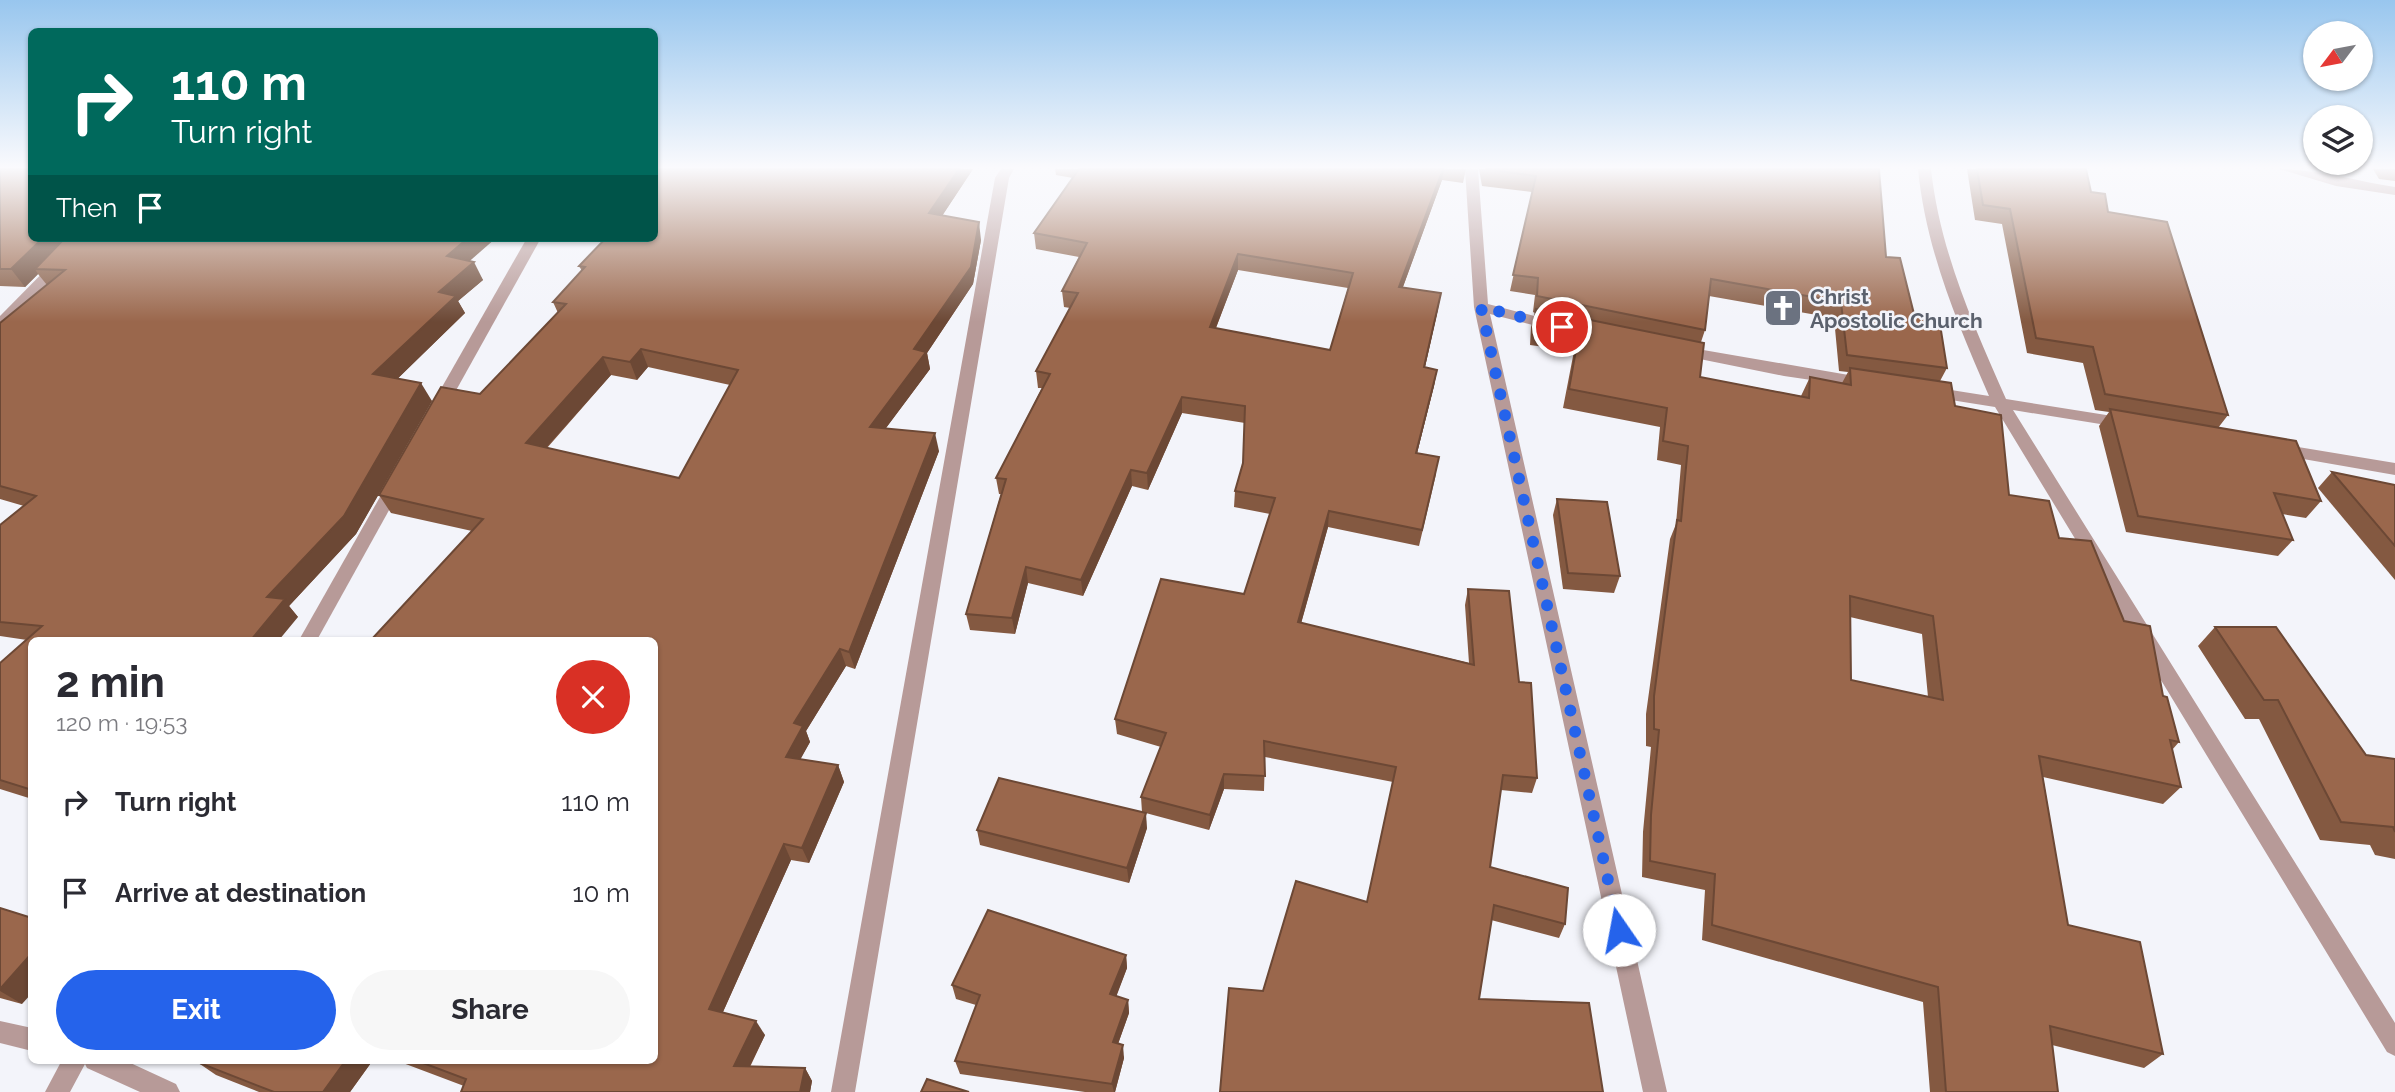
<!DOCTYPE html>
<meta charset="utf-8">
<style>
:root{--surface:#fff;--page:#f7f7f7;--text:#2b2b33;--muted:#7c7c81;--accent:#2563eb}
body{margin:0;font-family:Raleway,sans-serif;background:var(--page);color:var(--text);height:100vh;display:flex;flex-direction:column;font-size:26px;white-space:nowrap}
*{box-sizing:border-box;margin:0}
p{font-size:23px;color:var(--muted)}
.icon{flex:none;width:38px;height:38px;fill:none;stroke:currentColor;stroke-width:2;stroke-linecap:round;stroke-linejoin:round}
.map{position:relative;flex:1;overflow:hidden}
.drawer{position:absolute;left:28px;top:637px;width:630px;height:427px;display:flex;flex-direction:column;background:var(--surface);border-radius:10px;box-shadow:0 2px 5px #0004}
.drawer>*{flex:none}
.guide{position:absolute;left:28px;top:28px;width:630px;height:214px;border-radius:10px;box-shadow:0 2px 5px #0004;background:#00695c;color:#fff;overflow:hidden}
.needle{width:46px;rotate:238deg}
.tools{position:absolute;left:2303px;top:21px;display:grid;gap:14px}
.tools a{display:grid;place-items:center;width:70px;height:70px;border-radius:50%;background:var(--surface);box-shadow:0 2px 5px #0004;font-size:35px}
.pin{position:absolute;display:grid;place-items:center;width:60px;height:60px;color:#fff;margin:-30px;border:4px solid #fff;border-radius:50%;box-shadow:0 2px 7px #0007}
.me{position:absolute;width:77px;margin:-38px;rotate:348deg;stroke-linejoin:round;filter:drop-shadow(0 0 5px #0008)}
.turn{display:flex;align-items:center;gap:24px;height:147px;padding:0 28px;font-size:32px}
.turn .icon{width:91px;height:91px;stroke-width:2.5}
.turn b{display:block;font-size:49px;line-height:60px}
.then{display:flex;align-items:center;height:66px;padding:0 28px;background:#0003;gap:14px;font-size:26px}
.round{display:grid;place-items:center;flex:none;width:74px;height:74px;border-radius:37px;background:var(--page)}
.headline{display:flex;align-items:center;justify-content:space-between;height:119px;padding:0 28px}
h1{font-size:42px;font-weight:700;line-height:52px}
.primary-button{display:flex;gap:14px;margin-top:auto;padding:14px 28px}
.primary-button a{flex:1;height:80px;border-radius:42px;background:var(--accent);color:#fff;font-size:28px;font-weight:700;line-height:80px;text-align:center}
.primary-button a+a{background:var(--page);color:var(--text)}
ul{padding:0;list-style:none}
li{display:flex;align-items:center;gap:21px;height:91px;padding:0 28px}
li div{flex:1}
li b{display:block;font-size:26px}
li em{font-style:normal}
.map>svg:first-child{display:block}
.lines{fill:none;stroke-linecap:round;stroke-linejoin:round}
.street{fill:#b79a98;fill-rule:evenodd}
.wall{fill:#845941;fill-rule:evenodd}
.shaded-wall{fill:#6c4835}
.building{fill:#9a674c;stroke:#6c4835;stroke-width:2;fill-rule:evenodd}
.route{stroke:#2563eb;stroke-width:12;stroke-dasharray:0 21.6}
.labels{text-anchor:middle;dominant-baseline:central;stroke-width:5;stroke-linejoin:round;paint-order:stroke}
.worship-label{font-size:21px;font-weight:bold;fill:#5b616d;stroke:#f3f4fa;text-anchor:start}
</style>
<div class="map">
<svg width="2395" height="1092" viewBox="0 0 2395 1092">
<rect width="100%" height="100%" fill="#f3f4fa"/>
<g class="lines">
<g class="street">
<path d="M1001,169H1014L1009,178L855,1092H831L995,178Z"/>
<path d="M1465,169H1478L1488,304L1561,323L1563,326L1556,331L1490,314L1667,1092H1643L1474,307Z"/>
<path d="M1918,169H1931C1940,251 1973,324 2006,399L2125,418L2133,423L2125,428L2013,410L2395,1023V1056L2387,1052L1995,407L1932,397L1924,392L1932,387L1989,396C1957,322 1926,250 1918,169Z"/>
<path d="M2279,169C2317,169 2357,181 2395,187V195L2336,186Z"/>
<path d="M77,238H92L5,328L0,330V316Z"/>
<path d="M527,238H541L444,412H432L430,408Z"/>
<path d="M1680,346L1866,378L1874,383L1866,388L1784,376L1675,354L1672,351L1675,348Z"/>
<path d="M2280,444L2395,463V475L2274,454L2272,450L2274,446Z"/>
<path d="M395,479L403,485L317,640H299L389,481Z"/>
<path d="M0,1021L32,1028V1051L0,1043Z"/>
<path d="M62,1060H124L176,1084L180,1092H140L87,1068L85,1064L70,1092H45Z"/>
</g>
</g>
<g class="wall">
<path d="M0,169L32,238L470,261L483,280L458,301L465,313L397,379L432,401L356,534L289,606L298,617L32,640V799L0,789V663L27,640L0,636V525L24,506L0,499V323L47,285L38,274L25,287L0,286Z"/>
<path d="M654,169H973L942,216L981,240L973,284L927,353L930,369L886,428L939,451L855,669L846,666L806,731L810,742L800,759L838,765L844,782L809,863L791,860L723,1012L765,1035L750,1067L805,1068L812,1081L810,1092H461L464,1086L395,1060H654L472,531L391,513L379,495L480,394L558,313L553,302L582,271L579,266L654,238ZM648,367L730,385L679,478L547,448L611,375L637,380Z"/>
<path d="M1055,169H1466L1463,183L1442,180L1403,287L1438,309L1425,367L1437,370L1434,386L1417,453L1436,474L1419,546L1328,527L1301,623L1469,663L1465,605L1468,589L1519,682L1537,778L1532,793L1501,790L1490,867L1565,924L1559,938L1491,920L1263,991L1367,902L1393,782L1265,757L1264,791L1224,789L1209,830L1142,812L1141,797L1161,747L1117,734L1115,719L1244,594L1270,514L1234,507L1235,491L1243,463L1245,423L1182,413L1148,490L1132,486L1083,596L1028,583L1015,634L970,630L966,614L1001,494H999L996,478L1042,388H1038L1036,371L1070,308L1064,307L1062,291L1079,257L1036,249L1034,233L1073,178L1056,175ZM1238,270L1348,288L1330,350L1216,328Z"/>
<path d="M1479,169H1879L1886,257L1914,314L1947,368L1940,381L2009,495L2059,538L2124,621L2163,696L2179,742L2172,750L2181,787L2163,804L2043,777L2068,925L2163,1054L2144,1068L2052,1045L2058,1092H1930L1923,1002L1702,940L1705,890L1642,877L1643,832L1651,747L1646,746V714L1670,539L1676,524L1681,465L1657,460L1660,427L1563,408L1574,351L1530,345L1531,327L1535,313L1533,312L1535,295L1510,291L1532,192L1482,186ZM1709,296L1834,318L1839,371L1848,372L1842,383L1810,377L1801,396L1700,377L1701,342L1705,330ZM1850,617L1922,634L1928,697L1851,680Z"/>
<path d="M1967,169H2086L2091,192L2108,212L2228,415L2218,428L2321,501L2306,518L2282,514L2293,540L2278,556L2126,532L2099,426L2109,412L2095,410L2083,363L2027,353L2002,224L1975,220Z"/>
<path d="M2373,169H2395V181L2379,179Z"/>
<path d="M2332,472L2395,485V580L2318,488Z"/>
<path d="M1557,499L1620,576L1614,593L1563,589L1553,515Z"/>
<path d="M2215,627L2366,755L2395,759V859L2375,855L2370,845L2320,840L2259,719H2245L2198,646Z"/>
<path d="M1147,828L1129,883L980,845L977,830Z"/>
<path d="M0,908L22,1004L0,998Z"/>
<path d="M1126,955L1127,968L1116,996L1128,1000L1129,1013L1118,1044L1124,1058L1115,1092H1085L960,1074L955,1061L976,1005L956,999L952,985Z"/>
<path d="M198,1060H373L350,1092H259L216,1075L197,1062Z"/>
</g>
<g class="shaded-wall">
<path d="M959,169H973L932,231L929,213Z"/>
<path d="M1443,169H1444L1442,180L1397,303L1399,287Z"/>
<path d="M979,222L981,240L973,284L927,353L930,369L874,444L870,427L914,349Z"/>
<path d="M43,238H73L35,269L38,274L25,287L11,269Z"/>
<path d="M468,238H496L456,273L447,256Z"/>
<path d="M1238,254V270L1210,343V327Z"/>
<path d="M474,262L483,280L458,301L465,313L384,392L373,374L439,292Z"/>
<path d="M1441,293L1438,309L1421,384L1424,367Z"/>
<path d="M641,349L648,367L637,380L630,362Z"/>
<path d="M603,357L611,375L535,460L526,443Z"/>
<path d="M1437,370L1434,386L1413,469L1416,453Z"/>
<path d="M421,383L432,401L356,534L289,606L298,617L279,640H251L267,597Z"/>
<path d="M1182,397V413L1148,490L1147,473Z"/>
<path d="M935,433L939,451L855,669L849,652Z"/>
<path d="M1131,470L1132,486L1083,596L1081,580Z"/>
<path d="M1329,511L1328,527L1297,638L1298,622Z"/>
<path d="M1026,567L1028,583L1015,634L1012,618Z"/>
<path d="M840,649L846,666L806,731L810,742L793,773L786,757L794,723Z"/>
<path d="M838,765L844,782L809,863L802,848Z"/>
<path d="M1224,774V789L1209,830L1210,815Z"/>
<path d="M1146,813L1147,828L1129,883L1127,868Z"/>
<path d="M784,844L791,860L718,1023L709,1009Z"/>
<path d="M32,953V993L22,1004L0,991V989Z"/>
<path d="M1126,955L1127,968L1112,1008L1110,994Z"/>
<path d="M1128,1000L1129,1013L1114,1055L1113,1042Z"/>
<path d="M756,1021L765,1035L743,1080L734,1066Z"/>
<path d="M1123,1045L1124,1058L1115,1092H1114L1112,1084Z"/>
<path d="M346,1060H373L350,1092H323Z"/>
<path d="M805,1068L812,1081L810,1092H800Z"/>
</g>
<g class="building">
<path d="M0,169H32V238H43L11,269H0Z"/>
<path d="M654,169H959L929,213L979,222L971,267L914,349L926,352L870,427L935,433L849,652L840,649L794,723L803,726L786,757L838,765L802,848L784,844L709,1009L756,1021L734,1066L805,1068L800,1092H461L466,1079L415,1060H654V640H371L483,519L379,495L441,387L480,394L566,304L553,302L585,267L579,266L606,238H654ZM641,349L738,370L679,478L526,443L603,357L630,362Z"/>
<path d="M1079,169H1443L1399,287L1441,293L1424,367L1437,370L1416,453L1439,457L1422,530L1329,511L1298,622L1474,665L1468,589L1509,591L1519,682L1531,683L1537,778L1503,775L1490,867L1568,888L1565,924L1494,905L1479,999L1589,1003L1603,1092H1220L1229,988L1263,991L1296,881L1367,902L1396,767L1264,741L1265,776L1224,774L1210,815L1141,797L1166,733L1115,719L1161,579L1244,594L1275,498L1235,491L1243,463L1245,406L1182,397L1147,473L1131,470L1081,580L1026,567L1012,618L966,614L1006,479L996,478L1050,374L1036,371L1078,293L1062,291L1087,243L1034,233ZM1238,254L1353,273L1330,350L1210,327Z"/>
<path d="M1485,169H1879L1886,257L1900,258L1914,314L1939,318L1947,368L1847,355L1841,302L1711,279L1705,330L1537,296L1538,278L1513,275L1536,176Z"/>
<path d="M1977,169H2086L2091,192L2105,194L2108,212L2167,222L2228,415L2105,394L2093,347L2036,338L2010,209L1983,205Z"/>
<path d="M65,238H468L447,256L474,262L439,292L456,296L373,374L421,383L344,516L267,597L285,599L251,640H32V790L0,780V663L42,626L0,622V525L36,496L0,486V323L65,270L35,269Z"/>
<path d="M1536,309L1704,343L1700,377L1809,398L1810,377L1851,385L1850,368L1951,383L1955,406L2001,415L2009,495L2049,501L2059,538L2091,541L2124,621L2150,626L2163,696L2167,697L2179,742L2170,740L2181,787L2039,756L2068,925L2140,942L2163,1054L2050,1026L2058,1092H1946L1938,987L1712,925L1715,874L1650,861L1651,815L1659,730L1654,729V696L1677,520L1681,521L1688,446L1663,441L1667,408L1569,389L1579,333L1534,327ZM1850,596L1933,616L1943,700L1851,680Z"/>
<path d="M2110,409L2296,441L2321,501L2274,493L2293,540L2138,516Z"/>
<path d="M2332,472L2395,485V546Z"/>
<path d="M1557,499L1607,502L1620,576L1568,573Z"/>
<path d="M2215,627H2276L2366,755L2395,759V832L2393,827L2341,822L2278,700H2264Z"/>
<path d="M999,778L1146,813L1127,868L977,830Z"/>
<path d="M0,908L32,918V953L0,989Z"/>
<path d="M988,910L1126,955L1110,994L1128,1000L1113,1042L1123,1045L1112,1084L955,1061L980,995L952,985Z"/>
<path d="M198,1060H346L323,1092H274L197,1062Z"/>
<path d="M927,1079L969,1092H921Z"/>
</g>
<linearGradient id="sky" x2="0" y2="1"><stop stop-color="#98c6ee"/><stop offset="0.52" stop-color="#fafafd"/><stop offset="1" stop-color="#fafafd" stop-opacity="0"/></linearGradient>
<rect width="2395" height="322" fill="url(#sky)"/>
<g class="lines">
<path class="route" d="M1562,327L1481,307L1619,930"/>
</g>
<defs>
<symbol id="church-square" viewBox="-11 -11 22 22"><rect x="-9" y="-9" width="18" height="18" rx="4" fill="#6b7280" stroke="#f3f4fa"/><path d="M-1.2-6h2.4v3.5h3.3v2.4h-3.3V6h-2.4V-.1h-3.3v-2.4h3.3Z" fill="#fff"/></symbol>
</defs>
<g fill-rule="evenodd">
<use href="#church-square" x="1761" y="286" width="44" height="44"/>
</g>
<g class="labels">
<g class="worship-label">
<text x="1810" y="296">Christ<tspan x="1810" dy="24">Apostolic Church</tspan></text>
</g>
</g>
</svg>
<div class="tools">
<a><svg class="needle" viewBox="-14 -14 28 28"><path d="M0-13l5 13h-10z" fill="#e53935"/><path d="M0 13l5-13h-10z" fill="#7c7c81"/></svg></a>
<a><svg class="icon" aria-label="layers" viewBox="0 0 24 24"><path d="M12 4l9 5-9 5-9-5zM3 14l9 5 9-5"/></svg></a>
</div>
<div class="pin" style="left:1562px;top:327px;background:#d93025"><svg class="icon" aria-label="arrive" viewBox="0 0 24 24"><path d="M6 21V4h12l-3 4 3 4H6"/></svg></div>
<svg class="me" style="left:1619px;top:930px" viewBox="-20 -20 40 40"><circle r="19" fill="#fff"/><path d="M0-13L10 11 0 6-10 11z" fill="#2563eb"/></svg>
<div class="guide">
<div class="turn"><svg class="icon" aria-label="right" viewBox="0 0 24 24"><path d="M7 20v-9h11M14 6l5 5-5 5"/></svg><div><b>110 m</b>Turn right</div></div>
<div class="then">Then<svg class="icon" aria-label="arrive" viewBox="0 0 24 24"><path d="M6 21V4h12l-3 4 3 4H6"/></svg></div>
</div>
<section class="drawer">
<div class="headline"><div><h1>2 min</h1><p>120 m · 19:53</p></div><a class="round" style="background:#d93025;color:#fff"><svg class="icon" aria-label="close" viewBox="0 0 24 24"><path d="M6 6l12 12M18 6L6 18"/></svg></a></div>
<ul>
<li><svg class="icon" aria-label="right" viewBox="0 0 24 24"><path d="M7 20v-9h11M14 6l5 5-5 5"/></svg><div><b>Turn right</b></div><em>110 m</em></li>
<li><svg class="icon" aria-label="arrive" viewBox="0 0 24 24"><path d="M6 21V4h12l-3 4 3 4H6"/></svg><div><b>Arrive at destination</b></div><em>10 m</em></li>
</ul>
<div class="primary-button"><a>Exit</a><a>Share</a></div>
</section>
</div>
